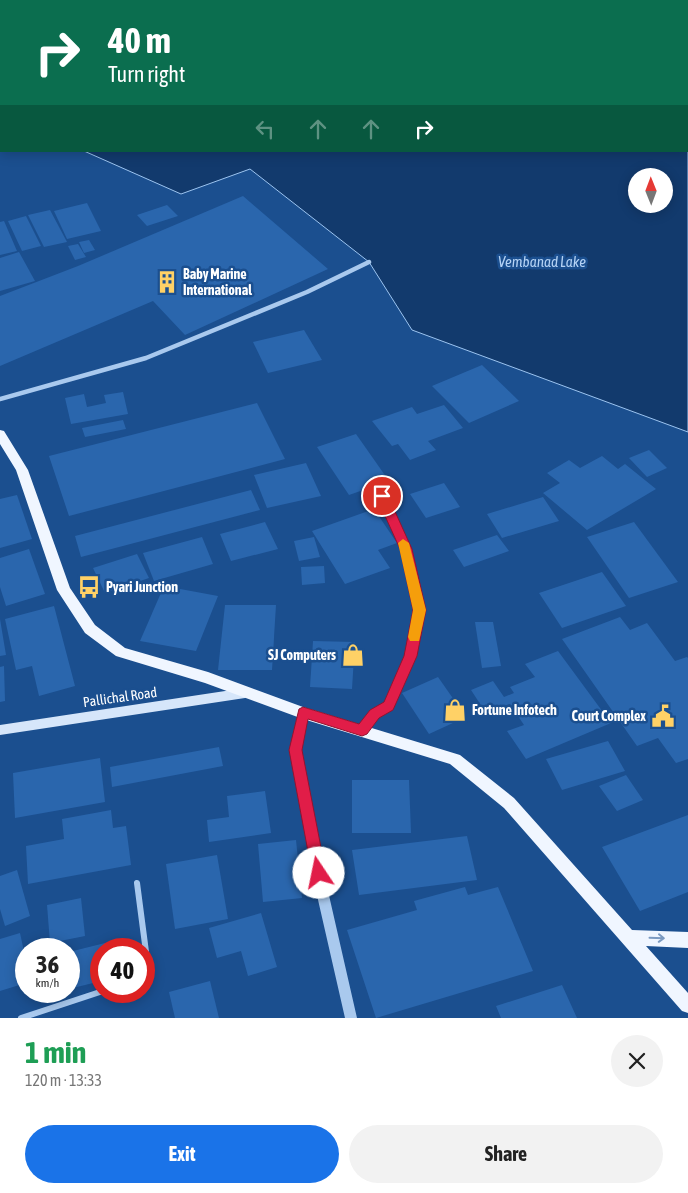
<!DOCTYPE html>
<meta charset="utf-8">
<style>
:root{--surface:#fff;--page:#f2f2f2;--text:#222;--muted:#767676;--accent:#1a73e8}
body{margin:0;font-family:"Asap Condensed",sans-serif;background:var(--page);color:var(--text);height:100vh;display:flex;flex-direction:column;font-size:19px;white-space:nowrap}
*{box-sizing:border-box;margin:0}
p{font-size:16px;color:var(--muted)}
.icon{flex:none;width:28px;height:28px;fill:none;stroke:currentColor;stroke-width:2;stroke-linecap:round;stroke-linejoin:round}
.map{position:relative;height:1018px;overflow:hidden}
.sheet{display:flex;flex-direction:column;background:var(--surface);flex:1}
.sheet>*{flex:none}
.top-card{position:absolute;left:0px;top:0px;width:689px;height:152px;box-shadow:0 2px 12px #0003;background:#0b6e4f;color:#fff;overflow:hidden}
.needle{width:32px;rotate:359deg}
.controls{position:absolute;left:628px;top:168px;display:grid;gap:10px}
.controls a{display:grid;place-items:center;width:45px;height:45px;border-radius:50%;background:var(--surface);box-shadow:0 2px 12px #0003;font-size:25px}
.speed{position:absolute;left:15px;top:938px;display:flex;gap:10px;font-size:25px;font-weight:700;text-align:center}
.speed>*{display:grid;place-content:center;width:65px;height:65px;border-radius:50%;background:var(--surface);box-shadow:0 2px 12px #0003;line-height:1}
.speed small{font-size:12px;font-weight:400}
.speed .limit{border:8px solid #d22;background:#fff;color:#111}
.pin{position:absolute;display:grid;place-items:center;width:42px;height:42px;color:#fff;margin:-21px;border:2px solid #fff;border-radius:50%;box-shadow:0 1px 5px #0007}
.me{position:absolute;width:55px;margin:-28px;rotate:349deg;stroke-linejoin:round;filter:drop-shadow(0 0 4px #0008)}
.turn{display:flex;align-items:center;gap:18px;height:105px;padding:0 25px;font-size:22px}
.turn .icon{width:65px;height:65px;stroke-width:2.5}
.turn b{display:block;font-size:35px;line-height:42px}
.lanes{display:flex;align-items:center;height:48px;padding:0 25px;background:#0003;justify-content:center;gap:25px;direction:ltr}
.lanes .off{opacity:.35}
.round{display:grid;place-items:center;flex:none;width:52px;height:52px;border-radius:26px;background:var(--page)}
.headline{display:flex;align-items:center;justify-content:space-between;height:85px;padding:0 25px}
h1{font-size:30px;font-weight:700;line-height:38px;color:#1e9e55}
.cta{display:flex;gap:10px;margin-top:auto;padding:10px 25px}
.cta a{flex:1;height:58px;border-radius:30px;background:var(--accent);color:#fff;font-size:20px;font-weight:700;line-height:58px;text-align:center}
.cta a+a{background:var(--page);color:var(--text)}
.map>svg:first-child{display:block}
.water{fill:#123a6d;stroke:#9cc4f0;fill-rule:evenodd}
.building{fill:#2a66ad}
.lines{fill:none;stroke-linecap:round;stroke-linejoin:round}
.minor-far1{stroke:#a9c9ee;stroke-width:4.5}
.minor{stroke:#a9c9ee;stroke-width:6}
.tertiary{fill:#a9c9ee;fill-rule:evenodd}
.secondary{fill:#d6e6fa;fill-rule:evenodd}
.primary{fill:#f0f6ff;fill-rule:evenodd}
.oneway{stroke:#7b9ac1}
.route{fill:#e11d48;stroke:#92132f}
.slow{fill:#f59e0b}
.labels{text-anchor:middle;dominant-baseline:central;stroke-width:5;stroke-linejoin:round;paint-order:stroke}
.poi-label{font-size:14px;font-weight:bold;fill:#fff;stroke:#1b4f8f;text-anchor:start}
.street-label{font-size:14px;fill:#fff;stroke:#1b4f8f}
.water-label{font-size:15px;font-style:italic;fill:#b5d3f5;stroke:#1b4f8f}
</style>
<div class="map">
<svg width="688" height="1018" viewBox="0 0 688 1018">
<rect width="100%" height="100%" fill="#1b4f8f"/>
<path class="water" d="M0,0H688V432L412,330L369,262L250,169L181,194L84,151H688V1H1V108ZM636,176H664V204H636Z"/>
<g class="building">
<path d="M243,196L328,269L185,335L153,301L0,366V296L78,266Z"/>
<path d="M87,203L101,231L67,239L54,211Z"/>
<path d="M167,205L178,216L147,226L137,215Z"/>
<path d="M50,210L67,242L44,247L28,215Z"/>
<path d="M26,216L41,246L22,251L8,221Z"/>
<path d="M4,221L17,251L0,255V222Z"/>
<path d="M89,240L95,250L84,253L79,242Z"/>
<path d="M78,244L86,257L75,260L68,246Z"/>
<path d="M19,252L35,281L0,291V258Z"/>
<path d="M304,330L322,360L268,373L253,342Z"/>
<path d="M482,365L519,401L469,423L432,386Z"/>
<path d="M123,392L128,414L71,424L65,398L84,394L87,407L106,403L104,395Z"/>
<path d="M257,403L285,459L69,516L49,456Z"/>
<path d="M444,405L463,428L428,441L436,450L410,460L398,444L392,446L372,421L412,407L417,414Z"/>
<path d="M123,420L126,429L85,437L82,428Z"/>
<path d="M356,434L389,481L349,495L317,447Z"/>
<path d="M649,450L667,468L647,477L629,458Z"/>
<path d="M602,456L618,469L625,464L656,489L587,530L543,493L560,483L547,473L569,460L580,468Z"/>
<path d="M306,463L321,496L267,508L254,475Z"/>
<path d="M444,483L460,507L426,518L410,494Z"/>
<path d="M251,490L260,510L81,557L75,536Z"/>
<path d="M17,495L32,539L0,548V499Z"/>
<path d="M543,497L559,521L502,538L487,514Z"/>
<path d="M374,509L397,543L378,550L390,568L345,584L312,531Z"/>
<path d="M265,522L278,549L231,561L220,534Z"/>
<path d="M634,522L678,582L629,598L587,537Z"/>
<path d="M497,535L509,551L464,567L453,550Z"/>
<path d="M202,537L213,564L154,581L143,553Z"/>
<path d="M314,537L320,557L299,561L294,541Z"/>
<path d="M29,549L45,594L6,606L0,587V558Z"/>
<path d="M137,554L149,578L105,593L93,568Z"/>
<path d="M324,566L325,583L302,585L301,567Z"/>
<path d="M602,572L626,606L562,628L539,593Z"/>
<path d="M164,586L218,596L196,651L140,641Z"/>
<path d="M225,605H276L272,670H218Z"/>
<path d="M54,606L75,686L39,696L32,666L16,670L5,619Z"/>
<path d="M620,617L630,630L647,623L675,661L687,657L688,658V759L676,763L658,738L637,746L562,639Z"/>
<path d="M0,619L6,655L0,656Z"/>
<path d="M475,622H493L501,666L482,668Z"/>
<path d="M313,641L355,642L352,689L310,687Z"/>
<path d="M558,651L611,723L526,759L507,731L524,725L510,704L486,713L471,690L493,681L504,697L514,693L510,687L535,677L525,664Z"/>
<path d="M4,666L5,701L0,702V667Z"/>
<path d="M438,677L466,717L429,734L402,693Z"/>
<path d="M608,741L625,771L562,790L546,759Z"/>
<path d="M219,747L223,766L112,787L110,767Z"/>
<path d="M100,758L105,802L15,818L13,773Z"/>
<path d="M626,775L643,800L617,811L599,786Z"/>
<path d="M352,780H409L411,833H352Z"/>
<path d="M265,791L271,833L209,842L207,820L229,817L227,796Z"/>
<path d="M111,810L113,828L126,826L131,865L28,884L26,846L64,839L62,819Z"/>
<path d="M688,815V892L640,911L602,847Z"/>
<path d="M467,836L477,880L359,895L352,850Z"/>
<path d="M296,840L302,898L263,902L258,844Z"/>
<path d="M217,855L228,919L175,929L166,864Z"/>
<path d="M17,870L30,916L5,926L0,909V876Z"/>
<path d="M465,887L468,895L498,887L533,971L376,1018L347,930L417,910L414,901Z"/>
<path d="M81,898L85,936L50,943L47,905Z"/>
<path d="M261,913L277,967L248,976L241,951L217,958L209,928Z"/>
<path d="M20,933L26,961V983L0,991V939Z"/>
<path d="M105,943L106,949H101V981L69,989V952Z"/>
<path d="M210,981L219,1018H175L169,992Z"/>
<path d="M562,985L577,1018H501L496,1006Z"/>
</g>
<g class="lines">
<g class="minor-far1">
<path d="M0,399L146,358L307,292L369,262"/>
<path d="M382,496L406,549L416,594"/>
</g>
<g class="minor">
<path d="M362,730L375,714L388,706L411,656L419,610L415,592"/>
<path d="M137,883L146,952L144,956"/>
<path d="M21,1018L103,991"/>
</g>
<path class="tertiary" d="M303,709L307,710L308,713L301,750L328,891L357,1018H345L316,891L291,750L298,713L299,710Z"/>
<path class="secondary" d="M245,688L249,690L251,693L249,696L245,698L0,735V725Z"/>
<path class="primary" d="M0,430L4,431L28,470L70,588L95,625L125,648L208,672L303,707L460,755L514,798L632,930L688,932V948L646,946L688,993V1013L682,1011L504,808L450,764L303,719L205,683L116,656L85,633L57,590L16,470L0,444Z"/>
</g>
<defs><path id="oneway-shaft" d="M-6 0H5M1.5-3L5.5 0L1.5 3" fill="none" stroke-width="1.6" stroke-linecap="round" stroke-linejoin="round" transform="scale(1.25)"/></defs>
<use class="oneway" href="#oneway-shaft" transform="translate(657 938) rotate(2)"/>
<path class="route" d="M382,492L388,496L412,549L426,610L417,656L393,710L379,718L367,734L362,736L308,719L302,750L326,873L324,878L319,880L314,878L312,873L289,750L299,709L303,707L359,724L370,710L384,702L404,656L413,610L400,549L376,496Z"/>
<path class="slow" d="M403,539L409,543L426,610L420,637L419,641H410L408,637L413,610L398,543Z"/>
<defs>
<symbol id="building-bare" viewBox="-9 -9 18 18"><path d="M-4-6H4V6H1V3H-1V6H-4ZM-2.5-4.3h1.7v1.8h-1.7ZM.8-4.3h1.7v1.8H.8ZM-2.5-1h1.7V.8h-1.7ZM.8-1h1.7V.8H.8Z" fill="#ffd166" stroke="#1b4f8f" stroke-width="2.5" paint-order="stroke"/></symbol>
<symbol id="bus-bare" viewBox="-9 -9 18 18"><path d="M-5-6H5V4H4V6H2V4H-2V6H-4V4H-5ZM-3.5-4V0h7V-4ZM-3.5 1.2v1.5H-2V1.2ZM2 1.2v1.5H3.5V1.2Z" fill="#ffd166" stroke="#1b4f8f" stroke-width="2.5" paint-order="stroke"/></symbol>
<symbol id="shop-bare" viewBox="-9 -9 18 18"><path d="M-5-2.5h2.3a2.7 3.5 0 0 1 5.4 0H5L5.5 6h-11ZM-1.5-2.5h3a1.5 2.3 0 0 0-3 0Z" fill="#ffd166" stroke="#1b4f8f" stroke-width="2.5" paint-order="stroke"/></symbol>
<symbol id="civic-bare" viewBox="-9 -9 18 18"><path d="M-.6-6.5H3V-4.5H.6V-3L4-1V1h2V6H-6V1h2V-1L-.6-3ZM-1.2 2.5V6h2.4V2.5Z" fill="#ffd166" stroke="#1b4f8f" stroke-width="2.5" paint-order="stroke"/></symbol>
</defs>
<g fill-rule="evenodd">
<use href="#building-bare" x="151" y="266" width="32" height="32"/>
<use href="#bus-bare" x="73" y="571" width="32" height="32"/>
<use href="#shop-bare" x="337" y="639" width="32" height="32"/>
<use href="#shop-bare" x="439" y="694" width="32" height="32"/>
<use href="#civic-bare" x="647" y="700" width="32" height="32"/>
</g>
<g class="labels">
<g class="poi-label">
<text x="183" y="274">Baby Marine<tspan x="183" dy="16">International</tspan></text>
<text x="106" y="587">Pyari Junction</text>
<text x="336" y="655" text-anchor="end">SJ Computers</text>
<text x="472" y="710">Fortune Infotech</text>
<text x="646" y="716" text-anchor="end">Court Complex</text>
</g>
<g class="street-label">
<text transform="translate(120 697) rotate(-8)">Pallichal Road</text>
</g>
<g class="water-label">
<text x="542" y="261">Vembanad Lake</text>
</g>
</g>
</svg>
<div class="controls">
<a><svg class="needle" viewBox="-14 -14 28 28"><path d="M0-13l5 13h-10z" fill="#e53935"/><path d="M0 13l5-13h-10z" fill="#767676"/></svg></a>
</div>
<div class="speed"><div>36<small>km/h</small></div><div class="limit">40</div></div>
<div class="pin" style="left:382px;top:496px;background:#d93025"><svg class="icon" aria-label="arrive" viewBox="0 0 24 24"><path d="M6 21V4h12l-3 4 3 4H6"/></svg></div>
<svg class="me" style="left:319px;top:873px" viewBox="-20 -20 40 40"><circle r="19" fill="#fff"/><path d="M0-13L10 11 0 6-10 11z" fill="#e11d48"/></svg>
<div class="top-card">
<div class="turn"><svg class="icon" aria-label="right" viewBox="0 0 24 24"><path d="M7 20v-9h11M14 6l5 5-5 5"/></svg><div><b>40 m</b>Turn right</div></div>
<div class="lanes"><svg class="icon off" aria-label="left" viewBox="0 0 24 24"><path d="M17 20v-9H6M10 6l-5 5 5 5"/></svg><svg class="icon off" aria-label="ahead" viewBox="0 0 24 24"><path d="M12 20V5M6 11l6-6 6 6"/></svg><svg class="icon off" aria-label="ahead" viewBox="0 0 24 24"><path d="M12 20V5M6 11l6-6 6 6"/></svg><svg class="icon" aria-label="right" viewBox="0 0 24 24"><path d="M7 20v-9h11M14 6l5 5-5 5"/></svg></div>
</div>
</div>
<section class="sheet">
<div class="headline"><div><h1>1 min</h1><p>120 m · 13:33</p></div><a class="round"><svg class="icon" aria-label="close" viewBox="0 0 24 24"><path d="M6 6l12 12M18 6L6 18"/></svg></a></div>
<div class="cta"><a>Exit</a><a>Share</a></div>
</section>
